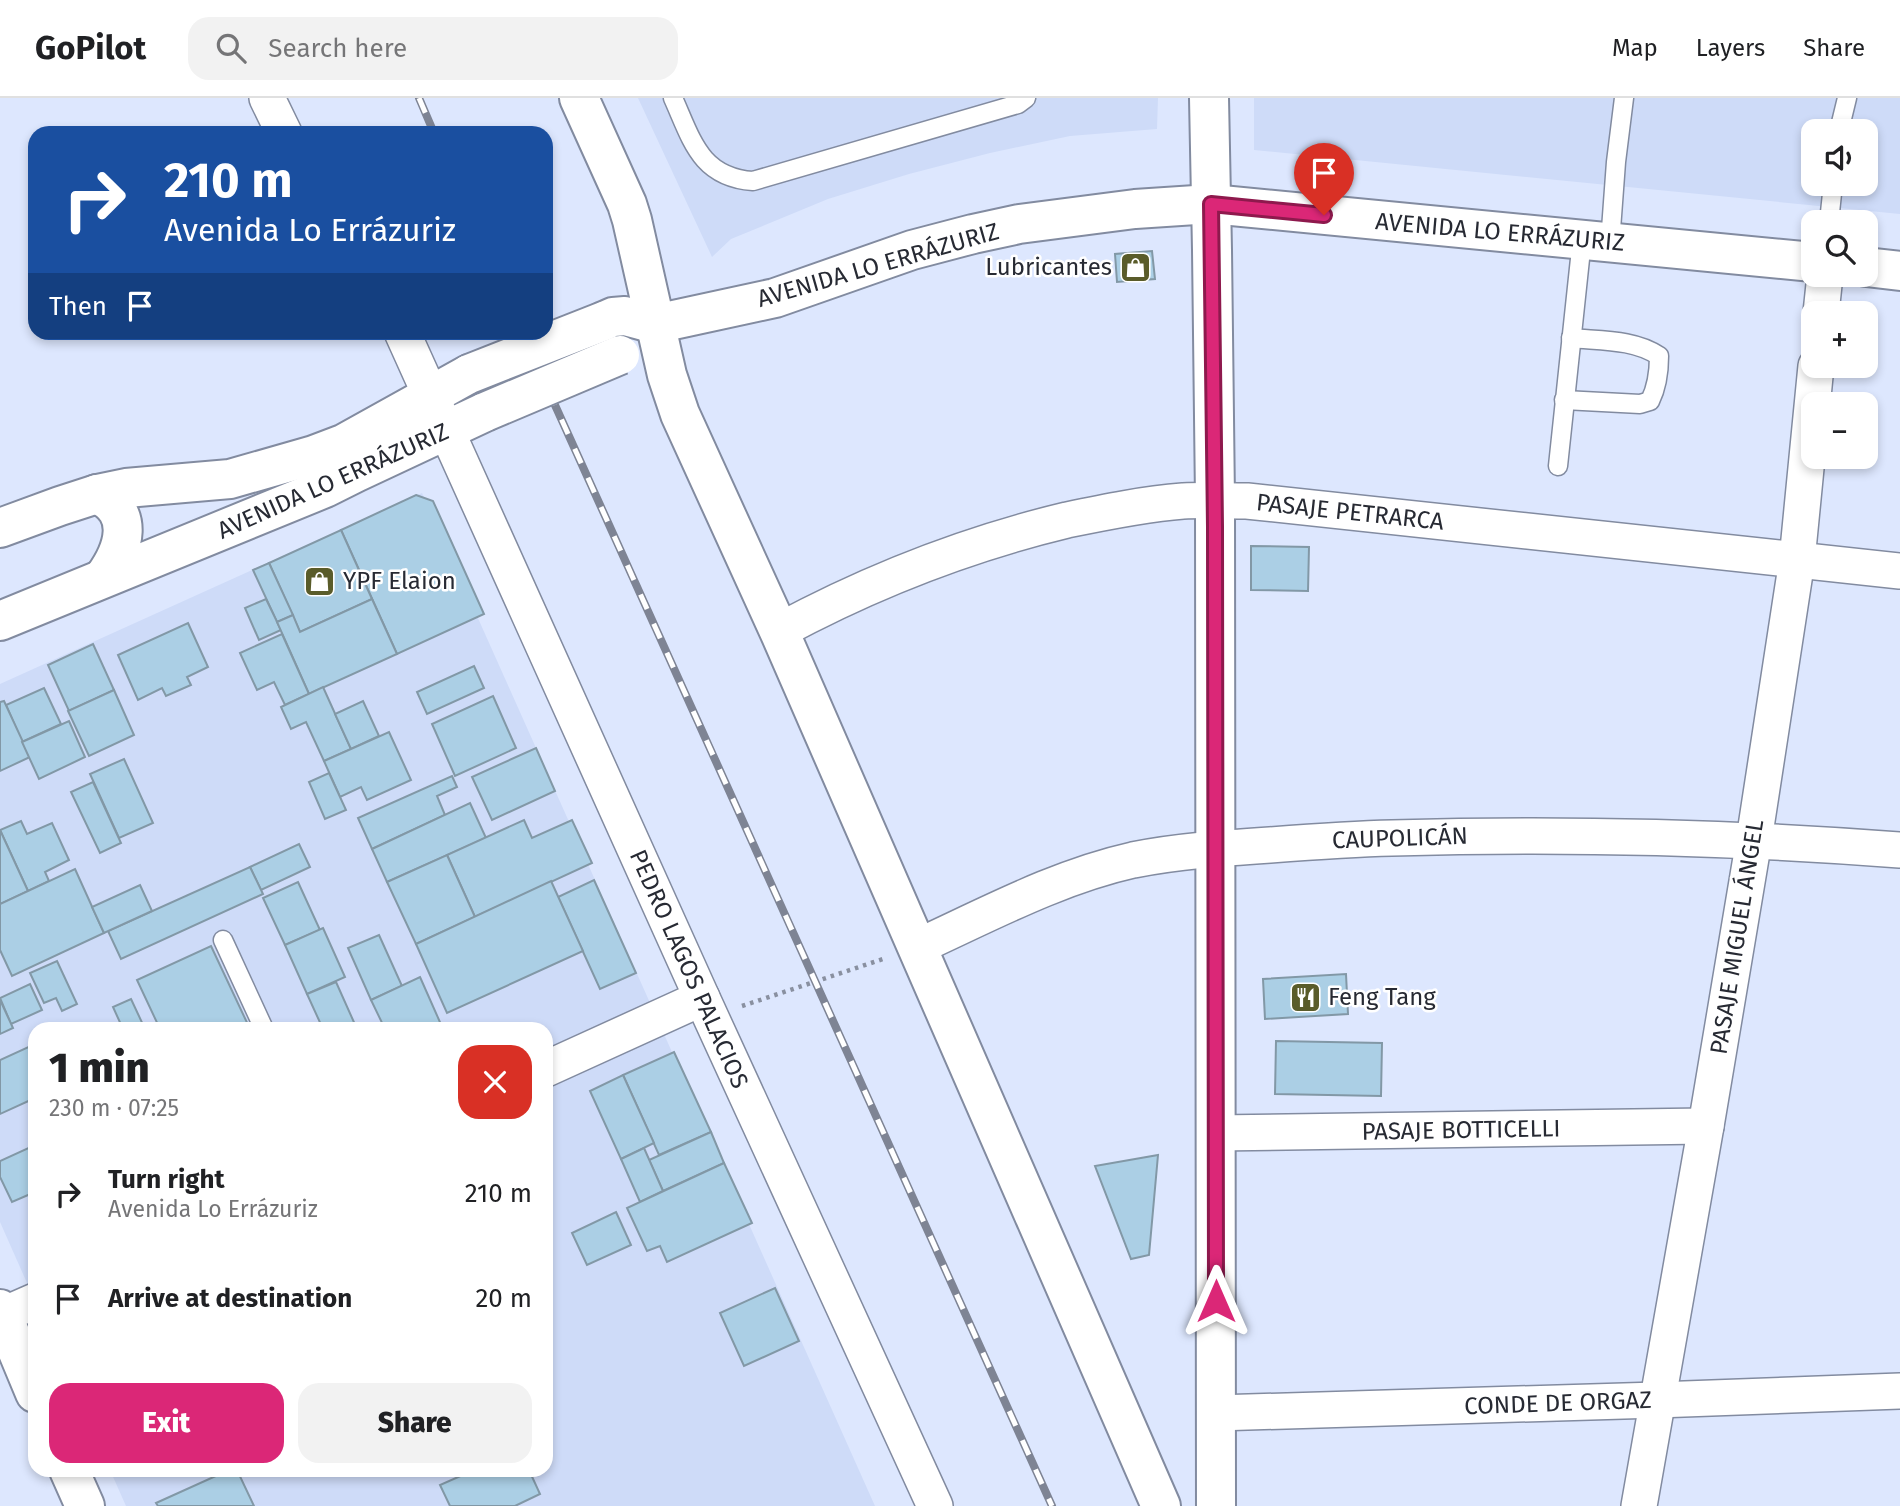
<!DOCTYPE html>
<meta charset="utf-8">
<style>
:root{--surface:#fff;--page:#f2f2f2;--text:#202124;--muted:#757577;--line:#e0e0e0;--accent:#db2777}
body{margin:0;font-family:"Fira Sans",sans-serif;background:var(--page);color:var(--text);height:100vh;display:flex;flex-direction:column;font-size:26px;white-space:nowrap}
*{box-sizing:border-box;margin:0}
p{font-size:23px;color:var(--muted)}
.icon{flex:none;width:38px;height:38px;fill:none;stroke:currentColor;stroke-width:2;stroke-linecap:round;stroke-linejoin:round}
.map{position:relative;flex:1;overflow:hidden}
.panel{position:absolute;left:28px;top:924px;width:525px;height:455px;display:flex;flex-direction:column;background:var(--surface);border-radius:21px;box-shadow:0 4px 10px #0003}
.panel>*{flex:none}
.hud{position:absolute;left:28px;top:28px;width:525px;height:214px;border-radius:21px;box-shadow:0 4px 10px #0003;background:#1a4fa0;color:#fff;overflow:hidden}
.buttons{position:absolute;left:1801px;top:21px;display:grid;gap:14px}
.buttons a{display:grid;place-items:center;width:77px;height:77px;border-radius:14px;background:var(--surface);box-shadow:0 4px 10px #0003;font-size:35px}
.pin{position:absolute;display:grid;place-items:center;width:60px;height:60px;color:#fff;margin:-72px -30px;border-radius:50% 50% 50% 0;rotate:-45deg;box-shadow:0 0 7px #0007}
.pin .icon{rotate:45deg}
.me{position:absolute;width:77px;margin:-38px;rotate:0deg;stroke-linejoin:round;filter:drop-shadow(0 0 5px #0008)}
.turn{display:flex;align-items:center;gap:24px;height:147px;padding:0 21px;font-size:32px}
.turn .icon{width:91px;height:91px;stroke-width:2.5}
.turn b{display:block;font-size:49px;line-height:60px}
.then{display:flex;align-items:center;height:66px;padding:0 21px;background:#0003;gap:14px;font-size:26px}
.round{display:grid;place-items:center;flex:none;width:74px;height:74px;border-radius:21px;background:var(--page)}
.headline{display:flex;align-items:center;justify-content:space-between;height:119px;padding:0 21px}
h1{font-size:42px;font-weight:800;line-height:52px}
.cta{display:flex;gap:14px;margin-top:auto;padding:14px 21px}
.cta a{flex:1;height:80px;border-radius:21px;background:var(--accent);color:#fff;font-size:28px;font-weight:800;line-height:80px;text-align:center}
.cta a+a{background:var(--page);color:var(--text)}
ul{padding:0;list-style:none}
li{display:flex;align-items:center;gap:21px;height:105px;padding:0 21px}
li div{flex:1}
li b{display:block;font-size:26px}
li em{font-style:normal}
header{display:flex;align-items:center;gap:42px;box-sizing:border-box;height:98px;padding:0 35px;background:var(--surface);border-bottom:2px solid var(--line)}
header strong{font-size:33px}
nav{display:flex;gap:38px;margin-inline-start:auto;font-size:24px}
.search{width:490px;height:63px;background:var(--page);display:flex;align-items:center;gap:18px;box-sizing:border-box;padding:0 24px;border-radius:21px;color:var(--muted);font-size:26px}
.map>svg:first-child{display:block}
.built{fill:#cedbf8;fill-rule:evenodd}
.building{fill:#abcfe5;stroke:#8298a6;stroke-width:2}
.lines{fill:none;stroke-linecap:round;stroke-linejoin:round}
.lane-casing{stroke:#828ba0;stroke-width:21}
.street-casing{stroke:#828ba0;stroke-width:38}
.secondary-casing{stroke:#828ba0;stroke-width:42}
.path{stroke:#8990a0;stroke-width:4.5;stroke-dasharray:3.5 5;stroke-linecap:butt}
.lane{stroke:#fff;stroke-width:18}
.street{stroke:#fff;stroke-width:35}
.secondary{stroke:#fff;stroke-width:38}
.rail-casing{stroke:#7e8494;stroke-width:8}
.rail{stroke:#fff;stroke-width:5;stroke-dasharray:16;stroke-linecap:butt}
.secondary-bridge-casing{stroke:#828ba0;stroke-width:42;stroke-linecap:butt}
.secondary-bridge{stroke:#fff;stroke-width:38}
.route-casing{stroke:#8e194d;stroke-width:18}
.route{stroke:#db2777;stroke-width:12}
.labels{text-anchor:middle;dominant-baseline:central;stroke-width:5;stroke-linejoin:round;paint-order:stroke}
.street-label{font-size:24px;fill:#272a33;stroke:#fff}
.poi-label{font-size:24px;fill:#272a33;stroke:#fff;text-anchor:start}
</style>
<header>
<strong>GoPilot</strong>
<div class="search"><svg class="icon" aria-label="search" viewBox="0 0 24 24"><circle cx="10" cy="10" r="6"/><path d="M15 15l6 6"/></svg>Search here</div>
<nav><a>Map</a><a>Layers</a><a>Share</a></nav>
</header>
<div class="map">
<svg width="1900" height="1408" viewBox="0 0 1900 1408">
<rect width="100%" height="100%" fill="#dde7fe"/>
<g class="built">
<path d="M638,0H1158L1157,31L1070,38L990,55L909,76L828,101L731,141L712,159Z"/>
<path d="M1254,0H1900V116L1254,52ZM1813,33H1866V86H1813Z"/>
<path d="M422,395L875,1408H126L110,1372H546V931H35V1203L0,1124V586Z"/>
</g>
<g class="building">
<path d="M1152,153L1155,181L1117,184L1115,156Z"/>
<path d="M416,397L433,403L484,516L397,556L341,432Z"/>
<path d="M341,432L372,501L300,534L269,465Z"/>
<path d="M1251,448L1309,449L1308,493L1251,492Z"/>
<path d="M269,465L293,517L277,524L253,472Z"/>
<path d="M266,501L281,532L259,542L245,510Z"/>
<path d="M372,501L397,556L309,596L277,524L293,517L300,534Z"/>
<path d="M188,525L208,569L187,579L191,587L166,598L162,590L138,602L118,557Z"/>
<path d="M282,536L309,596L285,607L274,584L257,592L240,555Z"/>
<path d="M93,546L114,592L69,613L48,567Z"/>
<path d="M474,568L484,590L427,616L417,594Z"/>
<path d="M323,589L351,651L324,663L306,624L291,631L281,609Z"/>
<path d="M44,590L61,626L22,644L6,607Z"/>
<path d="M114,592L134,637L89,658L68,613Z"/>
<path d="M493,598L516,650L455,678L432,626Z"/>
<path d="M4,603L30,659L0,673V604Z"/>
<path d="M363,603L379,638L351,651L335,616Z"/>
<path d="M69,623L85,659L39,681L22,644Z"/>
<path d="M389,634L411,682L367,702L361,689L340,699L324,663Z"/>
<path d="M536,650L555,693L492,722L472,679Z"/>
<path d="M124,661L153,725L119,740L90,676Z"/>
<path d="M329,675L346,712L325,721L309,684Z"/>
<path d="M452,678L457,689L437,698L445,717L372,751L358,720Z"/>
<path d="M93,684L121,745L100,755L71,694Z"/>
<path d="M470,705L486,740L387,784L372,751Z"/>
<path d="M524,722L532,740L572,722L592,765L475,819L447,757Z"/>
<path d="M21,723L27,736L52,725L69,762L45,774L49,783L28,793L0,732Z"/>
<path d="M0,732L28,793L0,806Z"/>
<path d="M299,746L310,769L261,792L250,769Z"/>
<path d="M447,757L475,819L416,846L387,784Z"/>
<path d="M250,769L263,796L121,861L108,833Z"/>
<path d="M75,771L104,835L12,878L0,852V806Z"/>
<path d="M594,782L636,875L600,891L558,799Z"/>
<path d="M551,783L583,853L447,915L416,846Z"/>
<path d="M298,784L320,832L285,847L263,800Z"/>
<path d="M140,787L152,813L104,835L92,809Z"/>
<path d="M323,830L345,879L307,896L285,847Z"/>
<path d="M379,837L402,888L371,902L348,850Z"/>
<path d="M211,848L250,931H160L137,882Z"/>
<path d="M57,863L77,906L62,913L56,900L44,905L30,875Z"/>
<path d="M1346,876L1348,916L1265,921L1263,881Z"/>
<path d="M420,879L443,931H385L371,902Z"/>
<path d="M336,884L357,931H323L307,896Z"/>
<path d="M30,886L42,912L11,926L0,900Z"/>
<path d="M131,901L145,931H123L113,909Z"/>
<path d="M0,902L13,930L0,936Z"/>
<path d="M1276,943L1382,945L1381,998L1275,996Z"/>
<path d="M35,946V1000L0,1016V962Z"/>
<path d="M674,954L711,1034L659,1057L623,977Z"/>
<path d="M623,977L654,1045L621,1061L590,993Z"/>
<path d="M711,1034L724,1065L663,1093L649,1062Z"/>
<path d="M35,1047V1094L12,1104L0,1079V1063Z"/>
<path d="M644,1050L663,1093L640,1104L621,1061Z"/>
<path d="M1158,1057L1149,1157L1131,1161L1095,1068Z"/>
<path d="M724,1065L752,1125L667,1164L660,1148L647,1153L627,1110Z"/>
<path d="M616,1114L631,1147L587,1167L572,1135Z"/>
<path d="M775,1190L799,1243L744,1268L720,1215Z"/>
<path d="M229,1372H237L254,1408H158L156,1405Z"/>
<path d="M474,1372H529L540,1396L515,1408H450L440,1387Z"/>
</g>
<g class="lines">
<defs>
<g id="lane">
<path d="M673,0C692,42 700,79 753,83L1018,6L1026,0"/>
<path d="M1839,33L1847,0"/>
<path d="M1829,124L1833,86"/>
<path d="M1610,145L1616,64L1624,0"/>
<path d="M1564,302L1640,306L1650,303C1657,289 1659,274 1659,258C1634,241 1600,243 1571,240"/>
<path d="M1558,368L1582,142"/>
<path d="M223,842L264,931"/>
</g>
<g id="street">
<path d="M267,0L284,35"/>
<path d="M1821,215L1825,177"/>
<path d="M402,234L702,900L935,1408"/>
<path d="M779,533C870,484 967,446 1067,422C1105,414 1144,406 1183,403C1205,402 1226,403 1247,403L1900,473"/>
<path d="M917,849C987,817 1057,779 1133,762C1178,753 1224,750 1270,747C1310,744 1351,741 1392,740C1562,735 1730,739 1900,752"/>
<path d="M546,971L702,900"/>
<path d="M1215,1035L1706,1028"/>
<path d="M3,1217L35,1203"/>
<path d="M1216,1315L1657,1302L1900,1293"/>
<path d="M1639,1408L1706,1028L1754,742L1797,462L1816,268"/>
</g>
<g id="secondary">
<path d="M579,0L627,106L632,122L667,277L680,316L779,533L1161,1408"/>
<path d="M1209,0L1212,152L1215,402L1216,1408"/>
<path d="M1866,169L1900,173"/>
<path d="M604,223L613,219L625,218L655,226L775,200L912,152L973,136L1019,126L1135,111L1211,106L1813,164"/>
<path d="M97,396C136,414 124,451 104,479"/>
<path d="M0,430L60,408L97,396L126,390L230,381L314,357L343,346L469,276"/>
<path d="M0,523L325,390L357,374L485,314"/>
<path d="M0,1211L35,1295"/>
<path d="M69,1372L85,1408"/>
</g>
</defs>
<use href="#lane" class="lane-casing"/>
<use href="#street" class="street-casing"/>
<use href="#secondary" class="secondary-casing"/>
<path class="path" d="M742,908L883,861"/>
<use href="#lane" class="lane"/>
<use href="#street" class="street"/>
<use href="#secondary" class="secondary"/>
<defs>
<g id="rail">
<path d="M419,0L434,35"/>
<path d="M522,234L1052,1408"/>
</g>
</defs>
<use href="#rail" class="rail-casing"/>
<use href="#rail" class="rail"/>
<defs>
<g id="secondary-bridge">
<path d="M469,276L604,223"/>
<path d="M485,314L620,257"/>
</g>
</defs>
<use href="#secondary-bridge" class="secondary-bridge-casing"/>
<use href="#secondary-bridge" class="secondary-bridge"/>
</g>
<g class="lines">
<defs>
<path id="route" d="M1216,1203L1215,429L1211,106L1324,117"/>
</defs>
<use href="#route" class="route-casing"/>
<use href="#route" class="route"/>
</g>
<defs>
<symbol id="shop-square" viewBox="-11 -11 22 22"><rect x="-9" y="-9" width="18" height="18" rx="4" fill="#5a5c2a" stroke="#fff"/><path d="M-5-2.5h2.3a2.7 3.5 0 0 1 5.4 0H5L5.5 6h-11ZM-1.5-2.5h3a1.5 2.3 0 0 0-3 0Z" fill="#fff"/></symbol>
<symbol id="restaurant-square" viewBox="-11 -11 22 22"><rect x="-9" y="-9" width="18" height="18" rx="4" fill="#5a5c2a" stroke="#fff"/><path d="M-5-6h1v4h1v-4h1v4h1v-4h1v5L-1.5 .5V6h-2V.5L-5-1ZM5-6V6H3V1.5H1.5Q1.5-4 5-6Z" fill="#fff"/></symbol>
</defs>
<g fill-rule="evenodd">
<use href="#shop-square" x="1118" y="152" width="35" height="35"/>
<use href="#shop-square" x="302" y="466" width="35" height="35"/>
<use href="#restaurant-square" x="1288" y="882" width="35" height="35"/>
</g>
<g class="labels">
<g class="street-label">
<text transform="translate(1500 134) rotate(5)">AVENIDA LO ERRÁZURIZ</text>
<text transform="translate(878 167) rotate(-16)">AVENIDA LO ERRÁZURIZ</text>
<text transform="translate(333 383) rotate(-24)">AVENIDA LO ERRÁZURIZ</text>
<text transform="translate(1350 414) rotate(6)">PASAJE PETRARCA</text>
<text transform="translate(1400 740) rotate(-2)">CAUPOLICÁN</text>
<text transform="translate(1737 839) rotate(-81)">PASAJE MIGUEL ÁNGEL</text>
<text transform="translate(689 871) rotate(66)">PEDRO LAGOS PALACIOS</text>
<text transform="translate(1461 1032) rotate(-1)">PASAJE BOTTICELLI</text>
<text transform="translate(1558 1305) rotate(-2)">CONDE DE ORGAZ</text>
</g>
<g class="poi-label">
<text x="1112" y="169" text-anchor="end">Lubricantes</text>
<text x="343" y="483">YPF Elaion</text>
<text x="1328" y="899">Feng Tang</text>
</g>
</g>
</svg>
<div class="buttons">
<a><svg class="icon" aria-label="sound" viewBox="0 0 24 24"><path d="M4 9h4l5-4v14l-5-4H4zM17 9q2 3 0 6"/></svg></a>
<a><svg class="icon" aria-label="search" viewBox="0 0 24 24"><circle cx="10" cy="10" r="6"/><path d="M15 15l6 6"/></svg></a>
<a>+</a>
<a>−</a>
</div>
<div class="pin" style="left:1324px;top:117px;background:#d93025"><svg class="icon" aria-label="arrive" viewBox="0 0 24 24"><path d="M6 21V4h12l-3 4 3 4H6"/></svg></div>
<svg class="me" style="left:1216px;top:1203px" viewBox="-20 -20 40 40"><path d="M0-17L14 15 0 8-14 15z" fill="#db2777" stroke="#fff" stroke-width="4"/></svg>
<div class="hud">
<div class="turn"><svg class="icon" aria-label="right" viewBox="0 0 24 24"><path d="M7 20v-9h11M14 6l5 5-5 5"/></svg><div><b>210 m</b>Avenida Lo Errázuriz</div></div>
<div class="then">Then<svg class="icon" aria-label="arrive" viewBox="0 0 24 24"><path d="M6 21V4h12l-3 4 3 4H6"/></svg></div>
</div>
<section class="panel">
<div class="headline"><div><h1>1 min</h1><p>230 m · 07:25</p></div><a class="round" style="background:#d93025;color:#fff"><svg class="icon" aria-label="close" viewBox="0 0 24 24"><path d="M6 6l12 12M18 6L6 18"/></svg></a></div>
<ul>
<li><svg class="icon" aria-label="right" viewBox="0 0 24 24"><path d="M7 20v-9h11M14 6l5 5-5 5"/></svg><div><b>Turn right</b><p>Avenida Lo Errázuriz</p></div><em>210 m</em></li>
<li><svg class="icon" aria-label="arrive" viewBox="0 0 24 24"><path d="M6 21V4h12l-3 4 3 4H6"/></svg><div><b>Arrive at destination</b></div><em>20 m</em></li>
</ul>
<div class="cta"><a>Exit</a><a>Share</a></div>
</section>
</div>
